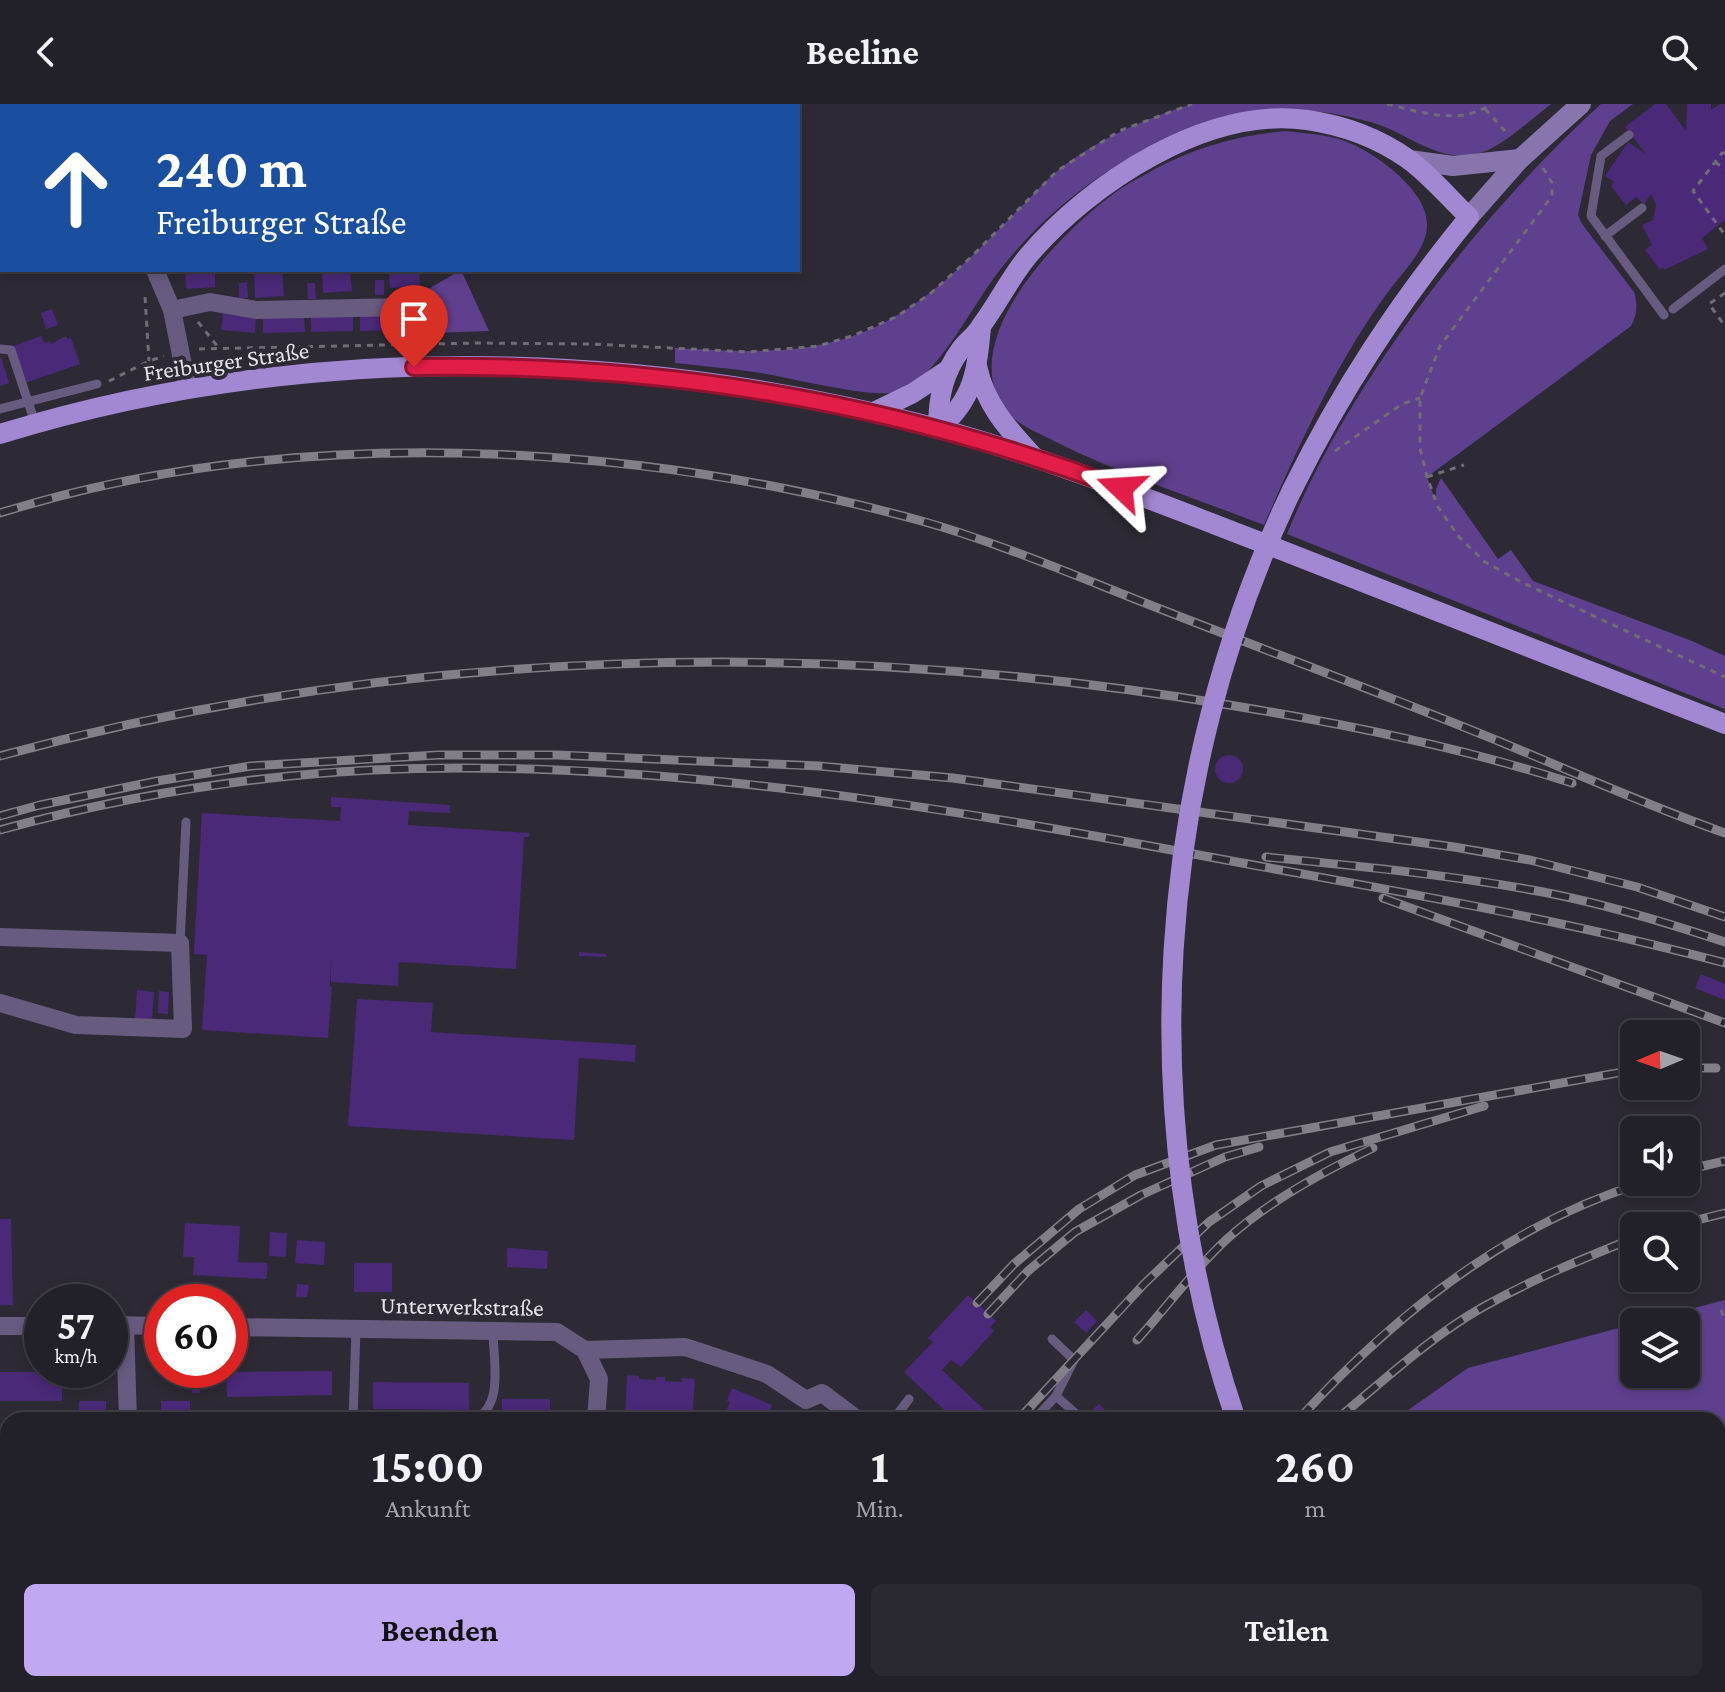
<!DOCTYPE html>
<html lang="de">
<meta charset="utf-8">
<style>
:root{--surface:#222028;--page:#2a2830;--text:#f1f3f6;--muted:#a2a3a8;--line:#3f3e45;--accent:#c1a8f3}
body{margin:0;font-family:"Crimson Pro",serif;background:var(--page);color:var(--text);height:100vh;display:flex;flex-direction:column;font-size:30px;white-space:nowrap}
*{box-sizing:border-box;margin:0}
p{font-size:26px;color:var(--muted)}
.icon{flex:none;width:44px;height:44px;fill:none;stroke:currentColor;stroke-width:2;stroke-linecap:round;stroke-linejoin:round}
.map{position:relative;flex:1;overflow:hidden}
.drawer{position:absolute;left:0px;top:1308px;width:1726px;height:280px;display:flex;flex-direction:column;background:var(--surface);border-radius:24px 24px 0 0;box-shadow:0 4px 12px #0003,0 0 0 2px var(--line)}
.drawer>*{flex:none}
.guide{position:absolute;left:0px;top:0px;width:800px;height:168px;box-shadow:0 4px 12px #0003,0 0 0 2px var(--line);background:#1a4fa0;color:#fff;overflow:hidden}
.needle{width:52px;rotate:268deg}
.buttons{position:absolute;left:1620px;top:916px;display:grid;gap:16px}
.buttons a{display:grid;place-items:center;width:80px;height:80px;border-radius:12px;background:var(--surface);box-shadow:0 4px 12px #0003,0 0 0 2px var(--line);font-size:40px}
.speed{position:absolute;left:24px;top:1180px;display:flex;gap:16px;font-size:40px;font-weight:700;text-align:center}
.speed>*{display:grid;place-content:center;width:104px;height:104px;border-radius:50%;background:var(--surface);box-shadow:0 4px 12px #0003,0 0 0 2px var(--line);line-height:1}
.speed small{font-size:20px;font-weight:400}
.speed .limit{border:12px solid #d22;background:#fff;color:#111}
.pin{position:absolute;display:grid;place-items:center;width:68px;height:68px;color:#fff;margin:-82px -34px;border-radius:50% 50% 50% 0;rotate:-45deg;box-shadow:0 0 8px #0007}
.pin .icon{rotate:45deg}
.me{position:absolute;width:88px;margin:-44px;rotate:290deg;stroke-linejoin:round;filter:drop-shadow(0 0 6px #0008)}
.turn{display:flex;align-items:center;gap:28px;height:168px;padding:0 24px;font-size:36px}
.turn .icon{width:104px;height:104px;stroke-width:2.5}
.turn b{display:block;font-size:56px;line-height:68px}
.eta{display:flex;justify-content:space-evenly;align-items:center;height:136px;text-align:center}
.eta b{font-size:48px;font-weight:700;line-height:56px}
.button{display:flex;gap:16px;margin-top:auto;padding:16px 24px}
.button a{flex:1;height:92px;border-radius:12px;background:var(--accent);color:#111;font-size:32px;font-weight:700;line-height:92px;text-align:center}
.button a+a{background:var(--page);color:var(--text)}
header{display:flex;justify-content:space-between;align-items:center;height:104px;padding:0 24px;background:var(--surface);font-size:36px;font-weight:700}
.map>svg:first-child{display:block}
.green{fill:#5f408f}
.building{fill:#4a2978}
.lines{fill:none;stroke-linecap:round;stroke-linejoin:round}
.path{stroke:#706d77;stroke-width:3;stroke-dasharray:6 6;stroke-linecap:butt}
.lane{stroke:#675b7f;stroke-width:9}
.street{stroke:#675b7f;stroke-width:18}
.secondary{stroke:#8875ae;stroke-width:20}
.primary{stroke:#a288d2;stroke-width:20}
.rail-casing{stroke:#827f88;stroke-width:9}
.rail{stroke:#2d2a35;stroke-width:6;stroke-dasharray:18;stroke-linecap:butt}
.primary-bridge{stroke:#a288d2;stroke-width:20}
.route-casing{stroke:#92132f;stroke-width:20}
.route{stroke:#e11d48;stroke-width:14}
.labels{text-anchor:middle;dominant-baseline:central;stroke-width:8;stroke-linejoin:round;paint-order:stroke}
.street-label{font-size:24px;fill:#e5e2ea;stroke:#2d2a35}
</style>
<header><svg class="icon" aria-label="back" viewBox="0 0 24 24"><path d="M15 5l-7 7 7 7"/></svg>Beeline<svg class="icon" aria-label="search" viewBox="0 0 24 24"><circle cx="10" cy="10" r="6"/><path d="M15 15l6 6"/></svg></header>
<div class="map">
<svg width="1725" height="1588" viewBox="0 0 1725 1588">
<rect width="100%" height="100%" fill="#2d2a35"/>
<g class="green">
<path d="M1192,0H1551C1533,14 1508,37 1488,46C1445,65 1412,31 1374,19C1322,4 1266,0 1214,15C1128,46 1052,97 996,171C974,200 935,275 902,287C877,297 785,272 754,268C728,264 701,262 675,259V244C734,247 792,252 850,233C920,210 971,153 1022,102C1033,91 1044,78 1056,68C1095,36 1144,15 1192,0Z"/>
<path d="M1601,0H1633L1610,17L1591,51L1578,111L1582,120L1634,188C1638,201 1637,210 1631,222L1427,373L1436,398V385L1441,374L1498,455L1511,446L1533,477L1692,537L1725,552V605L1287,430C1348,279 1481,109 1601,0Z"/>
<path d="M1286,27C1302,29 1319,30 1335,34C1366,41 1429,85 1427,121C1427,144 1404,167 1391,184C1337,256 1300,339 1264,421C1195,394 1122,371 1056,338C1041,330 1021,323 1009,310C949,241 1059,130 1112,91C1124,81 1140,74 1153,66C1195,43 1239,31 1286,27Z"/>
<path d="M461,166L489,227L432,229L428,208L405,209L404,199Z"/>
<path d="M1725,1196V1588H1473L1442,1580H1718V1316H1394L1468,1264L1634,1220V1270H1686V1218H1641Z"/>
<path d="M1194,1580H1315V1581L1307,1588H1189Z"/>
</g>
<g class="building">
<path d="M1655,0H1666L1686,27L1687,0H1711V6L1720,0H1725V116L1702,134L1708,145L1664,166L1663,163L1660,166L1645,146L1652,141L1642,121L1653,116L1656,101L1651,90L1644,100L1636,93L1626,101L1611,82L1614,78L1605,72L1628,38L1646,50L1625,23Z"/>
<path d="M185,166H215V183L186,185Z"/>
<path d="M254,166H282L284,192L255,194Z"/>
<path d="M322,166H350L352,187L323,189Z"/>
<path d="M389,166H419L420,183L390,184Z"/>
<rect x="375" y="176" width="9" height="15"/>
<path d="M247,178L248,194H239V179Z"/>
<path d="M307,179H315L316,195H308Z"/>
<path d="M52,205L58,221L46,225L41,209Z"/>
<path d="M223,209L256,212L255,229L221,226Z"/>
<path d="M400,209L401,226L360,227V210Z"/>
<path d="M353,210V227L311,228V211Z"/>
<path d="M304,211L305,228L263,229V212Z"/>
<path d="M41,232L44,239L50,237L51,240L66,232L67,235L71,234L80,260L25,279L13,242Z"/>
<path d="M1,253L9,279L0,282V254Z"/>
<circle cx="1229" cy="665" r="14"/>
<path d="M331,693L450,701V709L409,707L408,721L529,729V733H524L516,865L399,858L398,882L331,878V854L330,883H332L328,934L202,926L207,851L194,850V845L202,709L340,717L341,703H331Z"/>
<path d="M579,848L606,850V853L579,852Z"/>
<path d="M1701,870L1725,880V896L1695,884Z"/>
<path d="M137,886L154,888L152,916L135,915Z"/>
<path d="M159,887L169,888L168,910L158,909Z"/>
<path d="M357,895L433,899L431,928L636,941L635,958L579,954L574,1036L348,1022Z"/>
<path d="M0,1115H11L13,1201H0Z"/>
<path d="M185,1119L240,1122L238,1158L267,1159L268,1164L266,1175L193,1171L194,1153H183Z"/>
<path d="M270,1128L287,1129L286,1153L269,1152Z"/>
<path d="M297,1136L325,1138L324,1161L295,1159Z"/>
<path d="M507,1144L548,1147L547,1165L507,1163Z"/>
<rect x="354" y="1159" width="38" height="29"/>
<path d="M297,1180L309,1181L307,1193H296Z"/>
<path d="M968,1191L996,1217L990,1223L994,1227L961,1263L951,1256L942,1266L995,1316H955L904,1268L933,1238L928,1234Z"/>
<path d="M1086,1206L1097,1217L1086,1229L1074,1218Z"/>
<path d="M332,1267V1291L227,1293L226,1268Z"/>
<rect x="0" y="1268" width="62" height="29"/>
<rect x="192" y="1271" width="8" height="18"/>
<path d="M627,1271L639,1272V1275L656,1276V1273H665V1277L682,1278V1274L695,1275L692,1316L638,1312V1316L625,1315Z"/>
<path d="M373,1278L469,1279V1306L373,1305Z"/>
<path d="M732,1284L772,1301L767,1313L764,1312L762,1316H719L720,1312L724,1314L730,1298L727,1297Z"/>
<rect x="502" y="1295" width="48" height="21"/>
<rect x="79" y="1297" width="27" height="19"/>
<rect x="161" y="1297" width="29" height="19"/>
<path d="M1099,1300L1116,1316H1098L1090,1308Z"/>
<rect x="0" y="1480" width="8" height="34"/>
<rect x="0" y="1580" width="86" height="8"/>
</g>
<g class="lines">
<g class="path">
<path d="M1387,0C1420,8 1461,22 1491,0"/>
<path d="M1485,5L1505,27"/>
<path d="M1725,49H1722L1693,87L1725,131"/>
<path d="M1715,58L1725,65"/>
<path d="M1543,64L1552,79V92L1440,242L1420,294V344L1427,373L1438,403L1459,433L1485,458L1523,479L1725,573"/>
<path d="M1725,189L1709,200L1725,222"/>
<path d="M145,193L149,257"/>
<path d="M198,218L218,243"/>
<path d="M199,245L477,239L591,240L749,248L818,242L852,232L896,213L931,189L970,154L1057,67L1119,27L1192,0"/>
<path d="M109,277L149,257L164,252"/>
<path d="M1335,347L1402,300L1420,294"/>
<path d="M1427,373L1464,361"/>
<path d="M1721,1206L1725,1217"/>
<path d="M1718,1553H1725"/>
<path d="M1377,1587L1393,1588"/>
</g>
<g class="lane">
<path d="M1629,31L1601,52L1591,112L1664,211"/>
<path d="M1605,132L1642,104"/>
<path d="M1673,205L1725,165"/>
<path d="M0,245L11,246L35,319"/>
<path d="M0,305L97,280"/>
<path d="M180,839L186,718"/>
<path d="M1056,1292L1083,1316"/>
<path d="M353,1316L356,1225"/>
<path d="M473,1316C505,1303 493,1255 493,1227"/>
<path d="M893,1316L909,1295"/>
<path d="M1034,1316L1056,1292L1074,1256L1052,1235"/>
<path d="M963,1580H967"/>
<path d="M1613,1588L1616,1580"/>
</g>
<g class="street">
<path d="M83,0V2"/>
<path d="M40,2L44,0"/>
<path d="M243,2L266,0"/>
<path d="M0,21L2,20"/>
<path d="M155,166L172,206L188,286"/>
<path d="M172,206L210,198L256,206L405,203"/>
<path d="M0,833L180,839L183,925L76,921L0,899"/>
<path d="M110,1221L162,1222"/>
<path d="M125,1221L128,1316"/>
<path d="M0,1222H42"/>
<path d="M230,1223L557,1228L585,1246L685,1243L767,1270L806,1296L822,1289L858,1316"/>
<path d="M585,1246L599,1275L596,1316"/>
<path d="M135,1580V1588"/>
<path d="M575,1588V1580"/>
</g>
<g class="secondary">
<path d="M1409,56L1453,62L1520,55"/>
<path d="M1469,113L1520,55L1581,0"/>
</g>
<g class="primary">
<path d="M977,262C985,300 1007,324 1033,352"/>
<path d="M874,308L913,289L949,265"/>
<path d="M938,325C938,295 943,269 961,245C967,237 976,231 981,222C998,199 1010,174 1028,152C1090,79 1207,2 1307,16C1342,21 1378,34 1408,55C1430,71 1449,94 1469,113C1398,200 1342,285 1292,386"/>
<path d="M938,325C974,296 977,266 981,223"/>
<path d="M0,330C301,237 630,244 933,323C1052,355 1166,402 1281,446C1429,504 1577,562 1725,620"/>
<path d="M1354,1580L1358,1588"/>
</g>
<defs>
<g id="rail">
<path d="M0,409C288,319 629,337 918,416C1001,439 1083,475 1163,506C1278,551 1394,594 1508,641C1580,671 1651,703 1725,729"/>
<path d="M0,652C398,543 824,533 1229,601C1345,620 1460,643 1572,679"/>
<path d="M0,712L40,701L157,677L251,662L438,651H557L819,662L953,674L1454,743L1530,756L1637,783L1725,813"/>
<path d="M0,726C120,693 247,672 372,666C659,653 946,704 1226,756C1394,787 1561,815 1725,859"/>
<path d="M1266,753C1358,762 1452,771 1543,788C1605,800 1665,818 1725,838"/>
<path d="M1383,794L1725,919"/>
<path d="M1686,964H1716"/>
<path d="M1686,1066L1725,1057"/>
<path d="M1673,1122L1725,1109"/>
<path d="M977,1199L1014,1160L1079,1105L1135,1071L1216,1041L1634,966"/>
<path d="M988,1210L1028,1167L1075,1128L1141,1091L1225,1053L1259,1043"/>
<path d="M1137,1236C1166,1204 1195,1164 1227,1135C1268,1098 1322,1068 1373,1044"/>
<path d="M1018,1316L1144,1180L1209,1118L1261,1082L1330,1048L1484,1002"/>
<path d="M1298,1316C1393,1212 1508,1119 1646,1078"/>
<path d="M1336,1316C1383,1277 1430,1233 1483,1203C1531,1176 1582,1155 1634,1134"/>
<path d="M1043,1588L1050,1580"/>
<path d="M1144,1588L1148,1580"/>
</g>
</defs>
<use href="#rail" class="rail-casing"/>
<use href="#rail" class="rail"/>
<path class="primary-bridge" d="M1236,1316C1133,1014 1154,673 1292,386"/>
</g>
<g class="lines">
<defs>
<path id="route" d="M414,263C661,259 889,297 1121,384"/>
</defs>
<use href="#route" class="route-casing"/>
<use href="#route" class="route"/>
</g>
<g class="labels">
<g class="street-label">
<text transform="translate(226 257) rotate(-8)">Freiburger Straße</text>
<text transform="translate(462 1202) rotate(1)">Unterwerkstraße</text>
</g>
</g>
</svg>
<div class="buttons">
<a><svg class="needle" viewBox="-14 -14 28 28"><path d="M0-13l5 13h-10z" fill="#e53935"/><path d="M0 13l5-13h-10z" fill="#a2a3a8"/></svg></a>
<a><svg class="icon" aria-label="sound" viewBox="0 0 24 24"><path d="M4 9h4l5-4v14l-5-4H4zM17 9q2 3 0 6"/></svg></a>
<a><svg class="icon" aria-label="search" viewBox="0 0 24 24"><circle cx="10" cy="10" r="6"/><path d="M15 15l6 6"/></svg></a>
<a><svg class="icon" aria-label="layers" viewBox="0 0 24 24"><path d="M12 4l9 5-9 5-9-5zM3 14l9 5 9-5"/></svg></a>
</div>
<div class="speed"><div>57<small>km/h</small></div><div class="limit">60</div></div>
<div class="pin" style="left:414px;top:263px;background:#d93025"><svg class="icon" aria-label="arrive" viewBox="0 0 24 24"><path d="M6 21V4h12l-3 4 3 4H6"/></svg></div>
<svg class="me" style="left:1121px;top:384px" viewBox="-20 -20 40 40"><path d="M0-17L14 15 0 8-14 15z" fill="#e11d48" stroke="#fff" stroke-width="4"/></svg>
<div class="guide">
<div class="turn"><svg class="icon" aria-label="ahead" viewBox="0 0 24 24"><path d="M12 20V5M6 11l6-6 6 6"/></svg><div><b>240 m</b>Freiburger Straße</div></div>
</div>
<section class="drawer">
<div class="eta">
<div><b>15:00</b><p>Ankunft</p></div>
<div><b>1</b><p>Min.</p></div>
<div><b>260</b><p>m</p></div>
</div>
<div class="button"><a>Beenden</a><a>Teilen</a></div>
</section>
</div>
